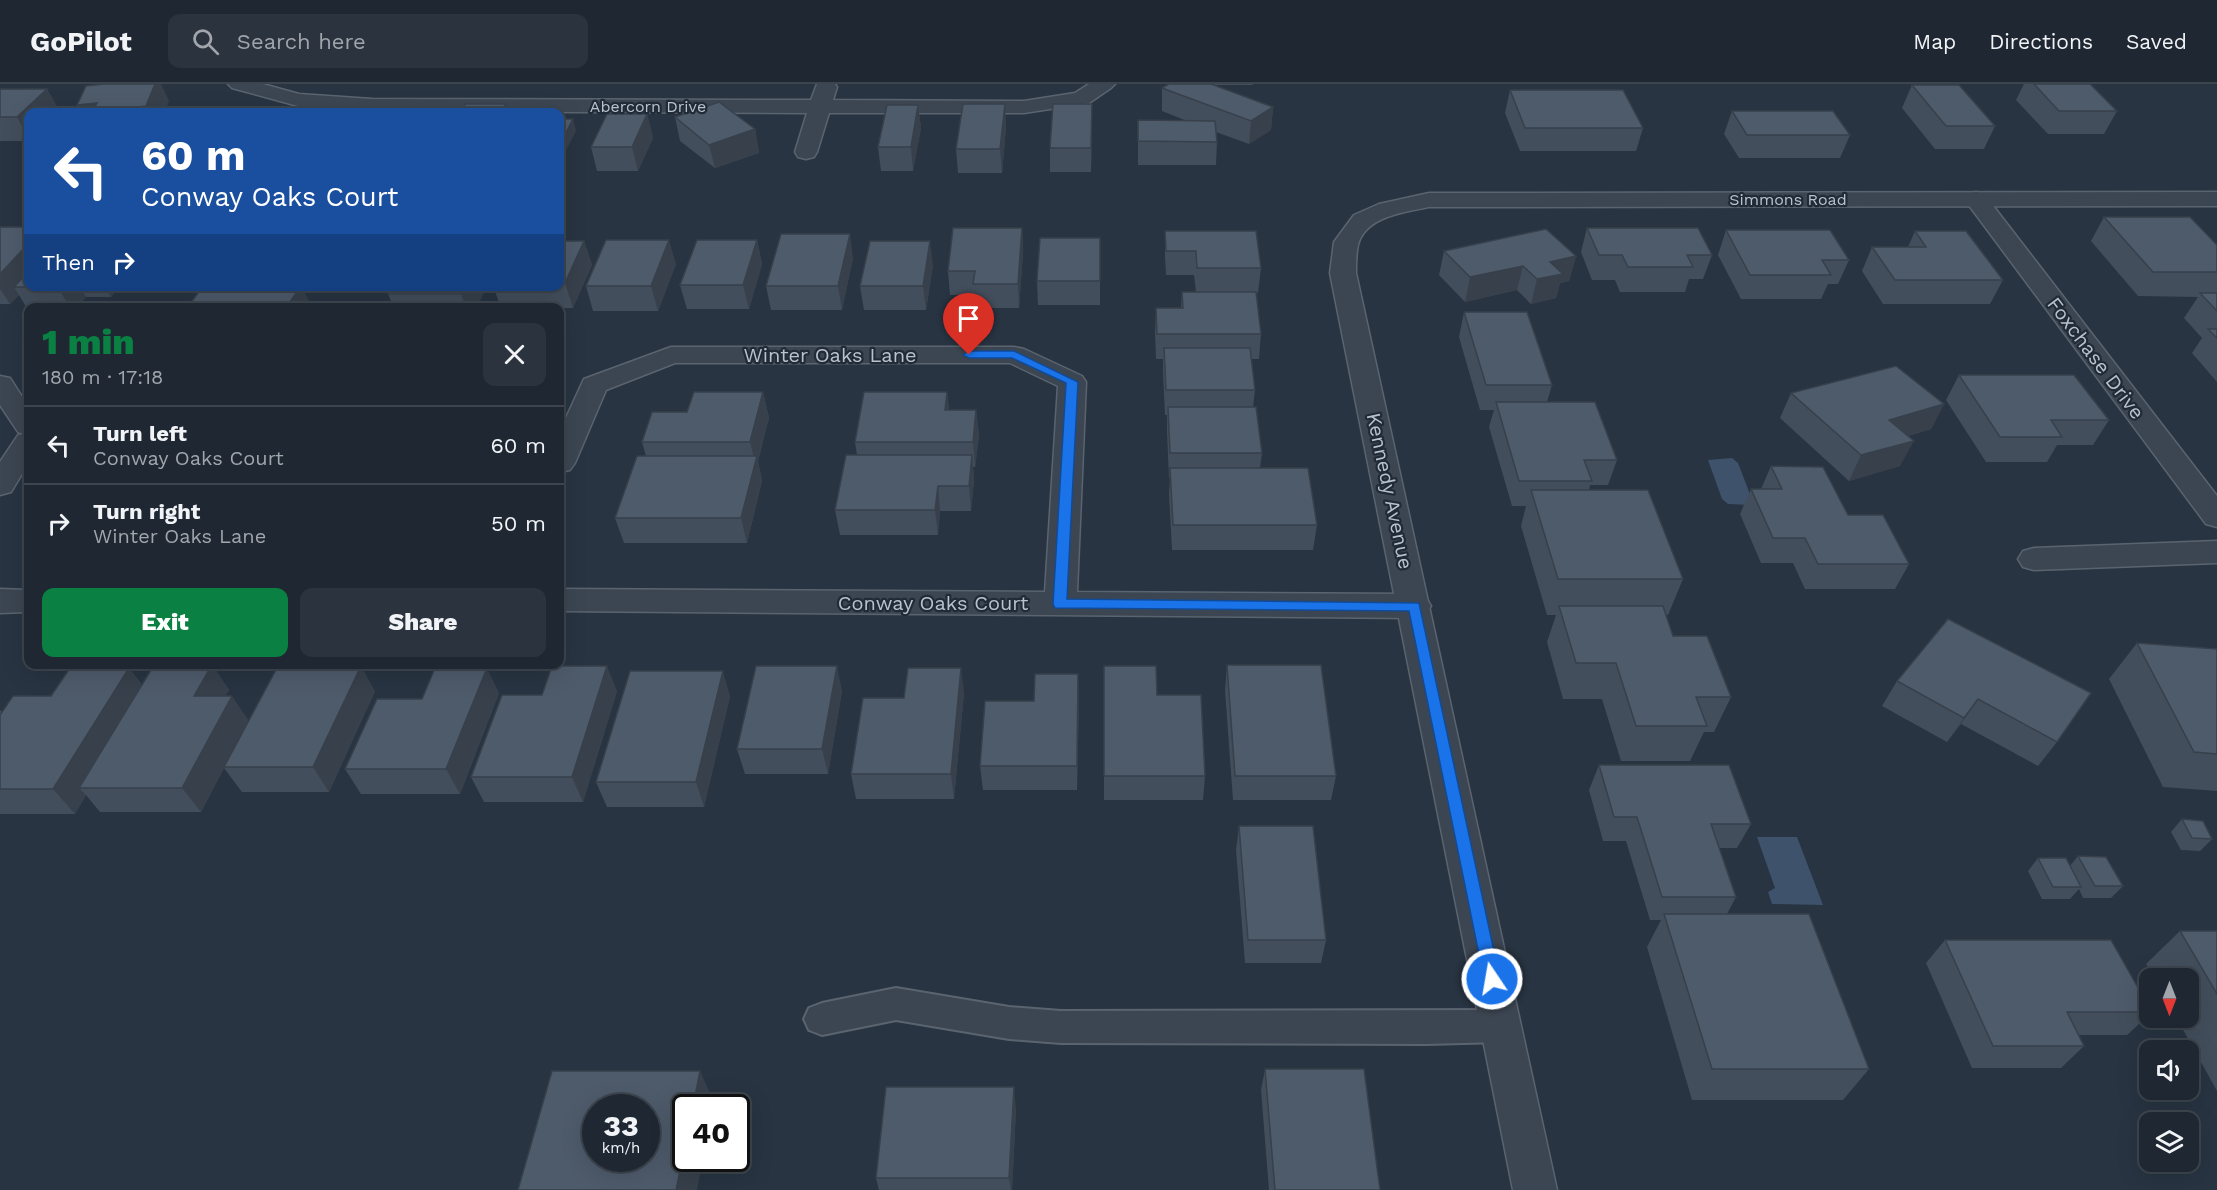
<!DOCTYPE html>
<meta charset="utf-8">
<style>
:root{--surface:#1e2732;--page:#2b333e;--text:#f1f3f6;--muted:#a1a5ac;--line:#3c444d;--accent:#0b8043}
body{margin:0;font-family:"Work Sans",sans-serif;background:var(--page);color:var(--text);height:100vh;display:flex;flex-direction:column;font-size:22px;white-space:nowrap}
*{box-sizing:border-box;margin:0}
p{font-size:20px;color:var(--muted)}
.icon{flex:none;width:33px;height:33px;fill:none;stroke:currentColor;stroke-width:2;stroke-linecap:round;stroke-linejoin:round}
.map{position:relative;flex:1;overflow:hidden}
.side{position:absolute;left:24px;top:219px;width:540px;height:366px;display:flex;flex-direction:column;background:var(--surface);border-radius:12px;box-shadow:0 6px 24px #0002,0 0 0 2px var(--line)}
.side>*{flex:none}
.top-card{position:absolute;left:24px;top:24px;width:540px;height:183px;border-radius:12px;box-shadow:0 6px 24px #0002,0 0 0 2px var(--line);background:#1a4fa0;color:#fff;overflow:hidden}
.needle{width:39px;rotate:180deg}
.fabs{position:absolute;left:2139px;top:884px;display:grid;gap:12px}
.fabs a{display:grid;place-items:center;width:60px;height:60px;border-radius:12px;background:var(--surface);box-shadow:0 6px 24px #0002,0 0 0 2px var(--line);font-size:30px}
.speed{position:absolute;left:582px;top:1010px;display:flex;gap:12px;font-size:30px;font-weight:700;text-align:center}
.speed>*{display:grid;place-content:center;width:78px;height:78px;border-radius:50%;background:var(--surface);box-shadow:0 6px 24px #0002,0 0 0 2px var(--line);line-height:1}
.speed small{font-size:15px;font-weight:400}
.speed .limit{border:3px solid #111;border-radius:9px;background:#fff;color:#111}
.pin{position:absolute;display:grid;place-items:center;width:51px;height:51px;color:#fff;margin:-62px -26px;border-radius:50% 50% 50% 0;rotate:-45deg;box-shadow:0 0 6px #0007}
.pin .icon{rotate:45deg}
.me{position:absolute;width:66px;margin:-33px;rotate:348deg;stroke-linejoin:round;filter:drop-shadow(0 0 4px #0008)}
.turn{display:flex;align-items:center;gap:21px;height:126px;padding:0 18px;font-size:27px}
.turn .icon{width:78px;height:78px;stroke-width:2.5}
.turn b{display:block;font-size:42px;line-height:51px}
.then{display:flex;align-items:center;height:57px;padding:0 18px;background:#0003;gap:12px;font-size:22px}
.round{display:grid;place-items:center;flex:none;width:63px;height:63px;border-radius:12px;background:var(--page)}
.headline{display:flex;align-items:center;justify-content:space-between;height:102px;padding:0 18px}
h1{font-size:36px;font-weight:800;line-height:45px;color:var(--accent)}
.cta{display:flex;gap:12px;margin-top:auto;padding:12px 18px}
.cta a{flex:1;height:69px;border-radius:12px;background:var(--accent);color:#fff;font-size:24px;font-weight:800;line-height:69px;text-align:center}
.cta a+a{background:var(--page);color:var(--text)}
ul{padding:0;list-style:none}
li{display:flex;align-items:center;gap:18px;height:78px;padding:0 18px;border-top:2px solid var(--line)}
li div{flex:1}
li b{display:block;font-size:22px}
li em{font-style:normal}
header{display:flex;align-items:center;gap:36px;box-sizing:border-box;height:84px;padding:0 30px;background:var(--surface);border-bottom:2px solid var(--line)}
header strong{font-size:28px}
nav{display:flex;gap:33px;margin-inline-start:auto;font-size:21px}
.search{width:420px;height:54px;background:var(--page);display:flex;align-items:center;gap:15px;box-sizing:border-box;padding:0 21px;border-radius:12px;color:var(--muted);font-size:22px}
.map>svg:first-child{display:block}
.water{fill:#3e526b}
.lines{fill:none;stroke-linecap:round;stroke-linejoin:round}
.service-casing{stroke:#5a646f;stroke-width:4}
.minor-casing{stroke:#5a646f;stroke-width:3}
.tertiary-casing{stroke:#5a646f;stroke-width:3}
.service{fill:#3c4652;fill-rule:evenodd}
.minor{fill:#3c4652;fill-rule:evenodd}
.tertiary{fill:#3c4652;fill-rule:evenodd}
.wall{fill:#434e5c}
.shaded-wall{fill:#37404b}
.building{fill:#4e5b6b;stroke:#37404b;stroke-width:1.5;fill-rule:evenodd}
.route{fill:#1a73e8;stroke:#114b97;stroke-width:1.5}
.labels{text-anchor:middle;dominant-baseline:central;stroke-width:4.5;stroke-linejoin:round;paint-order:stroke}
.far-street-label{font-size:16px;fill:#b9c1cc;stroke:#212b37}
.street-label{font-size:20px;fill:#b9c1cc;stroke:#212b37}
</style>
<header>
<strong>GoPilot</strong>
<div class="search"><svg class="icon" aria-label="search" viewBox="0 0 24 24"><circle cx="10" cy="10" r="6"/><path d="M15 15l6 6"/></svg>Search here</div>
<nav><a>Map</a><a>Directions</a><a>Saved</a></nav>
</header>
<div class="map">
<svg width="2217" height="1106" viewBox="0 0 2217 1106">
<rect width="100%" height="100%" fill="#283442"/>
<g class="water">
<path d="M1732,374L1738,379L1753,418L1751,421L1728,420L1722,415L1708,376Z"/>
<path d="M1757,753H1797L1823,821L1772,820L1768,808L1775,804Z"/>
</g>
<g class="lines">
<defs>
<path id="service" d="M896,904L1009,923L1061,927L1502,926L1515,930L1520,942L1515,954L1502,958L1426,960L1061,959L1009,955L896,936L822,951L809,946L804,935L809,924L822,919Z"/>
<g id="minor">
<path d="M228,0H263L299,10L372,15L811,16L817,0H835L837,3L833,16L1024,17L1075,9L1089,0H1115L1111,4L1089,19L1024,29H829L817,68L814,73L806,75L798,73L795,68L807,29L372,27L298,22L232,4Z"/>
<path d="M1976,108L1984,110L2217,412V443L2206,440L1968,120L1964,115L1968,110Z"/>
<path d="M671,263H1014L1024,265L1082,292L1086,298L1077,508L1415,510L1426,514L1431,522L1426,530L1415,534L560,527V505L1045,508L1058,302L1010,279H675L606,306L575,379L570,386L560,388V347L584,295Z"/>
<path d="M0,292L10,294L28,322V380L11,408L0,411V378L18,351L24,350L18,348L0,321Z"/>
<path d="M2217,457V479L2034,486L2023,483L2018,475L2023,467L2034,464Z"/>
<path d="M0,505L28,506V528L0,529Z"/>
</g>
<path id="tertiary" d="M2217,108V122L1429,123C1406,128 1365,132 1358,161C1356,170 1356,180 1356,189L1557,1106H1513L1330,189L1334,158L1354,131L1379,120L1429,109Z"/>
</defs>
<use href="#service" class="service-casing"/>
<use href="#minor" class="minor-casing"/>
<use href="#tertiary" class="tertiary-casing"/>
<use href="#service" class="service"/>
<use href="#minor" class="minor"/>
<use href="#tertiary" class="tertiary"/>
</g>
<g class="wall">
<path d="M1168,0H1253V1H1214L1273,23L1271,46L1249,60L1216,48L1217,58L1216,81H1138V36L1187,37L1162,27V4Z"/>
<path d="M2024,0H2090L2117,27L2104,50H2048L2016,16Z"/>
<path d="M1912,1L1995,42L1984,65H1935L1902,24Z"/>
<path d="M0,5H47L60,28H28V57H0Z"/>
<path d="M1510,6L1643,44L1636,67H1520L1505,29Z"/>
<path d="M1005,20L1006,43L1002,89H958L956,65Z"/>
<path d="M918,21L921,44L913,87H881L878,63Z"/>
<path d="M1732,27L1850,51L1840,74H1739L1724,50Z"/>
<path d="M647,30L653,54L638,87H597L591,63Z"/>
<path d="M675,33L755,45L759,69L715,84L680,57Z"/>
<path d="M1092,43L1091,88H1050V64Z"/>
<path d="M2104,133L2217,161V298L2192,269L2202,254L2184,234L2198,213L2138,212L2091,157Z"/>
<path d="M0,143L28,202H119L111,213H86L77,224H28V226L19,211L10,220H0Z"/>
<path d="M1022,144L1023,168L1019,224H975L974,211H950L948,187Z"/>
<path d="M1587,144L1712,171L1703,195H1689L1685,208H1620L1615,196H1592L1581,168Z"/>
<path d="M1726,146L1849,176L1838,200H1828L1821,215H1741L1718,171Z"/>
<path d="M1165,147L1261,184L1258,209H1256L1261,250L1259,275H1251L1255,306L1253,323L1262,369L1260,384L1317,441L1313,466H1172L1169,410L1170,394H1169L1167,348V331H1165L1163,289V275H1156L1155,248L1156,224H1181L1182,208H1196L1194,191H1166L1165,172Z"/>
<path d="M1915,147L2003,196L1990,220H1883L1862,187L1872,163H1908Z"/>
<path d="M1100,154V221H1038L1037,197Z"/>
<path d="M757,156L762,180L749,225H687L680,201Z"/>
<path d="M560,157H584L592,181L573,224H501L493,202H560Z"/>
<path d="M1444,167L1576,172L1569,197L1560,199L1556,214L1531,220L1517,206L1465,218L1439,191Z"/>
<path d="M853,174L842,226H771L766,202Z"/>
<path d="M676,180L658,227H593L586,202Z"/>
<path d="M933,181L926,226H864L860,202Z"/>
<path d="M393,202H487L476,224H394L388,210Z"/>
<path d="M1464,228L1552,301L1547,318L1617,376L1608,401H1590L1589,406L1683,495L1668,531H1666L1673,552L1731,613L1714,648H1704L1690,677H1621L1602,615H1563L1547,558L1556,531H1547L1521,442L1526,422H1512L1489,343L1494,326H1480L1459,253Z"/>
<path d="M1959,291L2109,336L2093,361H2057L2047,378H1986L1946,316Z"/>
<path d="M763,308L769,334L758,377L762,397L747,459H624L615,434L646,372L642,358L687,328Z"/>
<path d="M947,308L949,326H976L979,352L975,383H973L974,396L971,427H940L938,451H840L835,426L857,371L855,358Z"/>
<path d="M1791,309L1944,320L1931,345L1908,352L1900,382L1849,397L1780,334Z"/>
<path d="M1771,382L1848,431L1909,480L1895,505H1805L1793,479H1761L1740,430L1751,405H1761Z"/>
<path d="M1948,535L2057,658L2038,682L1961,640L1947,658L1882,622L1897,597Z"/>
<path d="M2137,559L2217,565V707L2163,703L2109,595Z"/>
<path d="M212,581L229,606L225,612L249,637L375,607L329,708H242L224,684L201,728H100L86,711L75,730H0V626L2,628L51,612L129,584L142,601Z"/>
<path d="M1227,581L1336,692L1331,716H1233L1225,606Z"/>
<path d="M1104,582L1205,692L1203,716H1104Z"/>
<path d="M617,607L583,718H484L471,693L542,611Z"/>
<path d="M842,607L828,690H745L737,665Z"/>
<path d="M499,609L460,710H361L345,685L422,615Z"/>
<path d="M964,609L954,715H856L851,690L904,614Z"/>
<path d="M730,612L704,723H607L596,698Z"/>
<path d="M1079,615L1077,706H983L980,682L1034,617Z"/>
<path d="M1599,681L1751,740L1737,764H1719L1736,813L1727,830L1869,985L1843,1016H1692L1647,863L1661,836H1650L1626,757H1603L1589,706Z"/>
<path d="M2182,735L2212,755L2200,767L2181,766L2171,748Z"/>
<path d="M1239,742L1326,856L1321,879H1245L1236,766Z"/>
<path d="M2078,772L2123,802L2111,814H2083L2079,805L2070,815H2042L2028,787L2038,774L2070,782Z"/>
<path d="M2180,847H2217V1007L2176,933H2188V894H2154L2146,880Z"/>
<path d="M1945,856L2150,925V930L2127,951H2078L2084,962L2061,984H1972L1926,879Z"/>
<path d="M1265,985L1380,1106H1269L1261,1006Z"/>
<path d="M1016,1025L1012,1106H879L876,1094Z"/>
</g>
<g class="shaded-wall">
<path d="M155,0H161L169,17L165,28H81L77,21Z"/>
<path d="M47,5L60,28H28V53L17,33Z"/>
<path d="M506,20L509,28H501Z"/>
<path d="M1005,20L1006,43L1002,89L1000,65Z"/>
<path d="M1092,20V43L1091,88V64Z"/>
<path d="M918,21L921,44L913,87L911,63Z"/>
<path d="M410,23L412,28H406Z"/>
<path d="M1273,23L1271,46L1249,60L1251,37Z"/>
<path d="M647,30L653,54L638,87L632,63Z"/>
<path d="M573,35L576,47L561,76L560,70V60Z"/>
<path d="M755,45L759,69L715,84L709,61Z"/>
<path d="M1022,144L1023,168L1019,224L1018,200Z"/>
<path d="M850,150L853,174L842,226L838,202Z"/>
<path d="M669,156L676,180L658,227L651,202Z"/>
<path d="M757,156L762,180L749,225L743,201Z"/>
<path d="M584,157L592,181L573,224L565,199Z"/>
<path d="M930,157L933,181L926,226L923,202Z"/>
<path d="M28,160V201L14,203L19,211L10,220L0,205V190Z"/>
<path d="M1576,172L1569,197L1560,199L1556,214L1531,220L1537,195L1550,178Z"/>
<path d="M1523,182L1517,206L1465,218L1470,193Z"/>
<path d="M58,202H80L86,213L77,224H70L58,203Z"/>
<path d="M105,202H119L111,213Z"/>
<path d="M301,202H302L312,224H286Z"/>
<path d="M465,202H487L476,224H466L461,210Z"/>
<path d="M763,308L769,334L758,377L762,397L747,459L741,434L755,378L750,358Z"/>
<path d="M947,308L950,333L945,326Z"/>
<path d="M1944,320L1931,345L1876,361L1889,336Z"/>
<path d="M976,326L979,352L975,383L973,358Z"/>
<path d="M1914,357L1900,382L1849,397L1861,371Z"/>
<path d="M972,371L974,396L971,427L969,402Z"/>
<path d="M938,402L940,427L938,451L935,426Z"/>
<path d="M212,581L229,606L212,637L194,612Z"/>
<path d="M361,582L375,607L329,708L313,683Z"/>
<path d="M607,582L617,607L583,718L572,693Z"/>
<path d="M837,582L842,607L828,690L822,665Z"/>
<path d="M129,584L148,609L79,704L86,711L75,730L53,705Z"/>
<path d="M487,584L499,609L460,710L446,685Z"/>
<path d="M961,584L964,609L954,715L951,690Z"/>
<path d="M723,587L730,612L704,723L696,698Z"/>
<path d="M1078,590L1079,615L1077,706V682Z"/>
<path d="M232,612L249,637L201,728L182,704Z"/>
<path d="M1978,615L1961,640L1947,658L1964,634Z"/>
<path d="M700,987L714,1018L713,1023H693Z"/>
<path d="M1014,1003L1016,1025L1012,1106H1011L1009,1094Z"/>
<path d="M686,1058V1074H703L697,1106H676Z"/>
</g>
<g class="building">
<path d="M104,0H155L146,22L92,28L97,19L77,21L86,2Z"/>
<path d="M1169,0H1211L1273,23L1251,37L1162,4Z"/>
<path d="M2034,0H2090L2117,27H2059Z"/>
<path d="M1912,1H1959L1995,42H1946Z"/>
<path d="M0,5H47L17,33H0Z"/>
<path d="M1510,6H1623L1643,44H1525Z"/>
<path d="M719,18L755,45L709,61L675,33Z"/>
<path d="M465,20H506L501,28H460Z"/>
<path d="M963,20H1005L1000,65H956Z"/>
<path d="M1053,20H1092L1091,64H1050Z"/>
<path d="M887,21H918L911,63H878Z"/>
<path d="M369,23H410L406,28H364Z"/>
<path d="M1732,27H1833L1850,51H1747Z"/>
<path d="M607,30H647L632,63H591Z"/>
<path d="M560,35H573L560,60Z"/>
<path d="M1138,36L1215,37L1217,58L1138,57Z"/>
<path d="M2104,133H2190L2217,161V188H2153Z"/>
<path d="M0,143H28V160L0,190Z"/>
<path d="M953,144H1022L1018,200H973L975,187H948Z"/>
<path d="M1587,144H1698L1712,171H1687L1693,183H1628L1622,171H1599Z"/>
<path d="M1546,145L1576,172L1550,178L1563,190L1537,195L1523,182L1470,193L1444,167Z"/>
<path d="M1726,146H1830L1849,176H1822L1831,191H1750Z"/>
<path d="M1165,147H1256L1261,184H1197L1196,167H1166Z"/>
<path d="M1915,147H1966L2003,196H1895L1872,163H1926Z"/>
<path d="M781,150H850L838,202H766Z"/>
<path d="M1040,154H1100V197H1037Z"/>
<path d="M606,156H669L651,202H586Z"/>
<path d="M697,156H757L743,201H680Z"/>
<path d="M560,157H584L565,199H560Z"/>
<path d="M870,157H930L923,202H860Z"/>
<path d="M28,188V202H58V203H14Z"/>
<path d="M203,202H301L286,224H187Z"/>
<path d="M393,202H465L461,210H388Z"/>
<path d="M1182,208H1256L1261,250H1157L1156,224H1183Z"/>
<path d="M2200,209H2217V227Z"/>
<path d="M1464,228H1527L1552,301H1486Z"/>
<path d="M2208,245H2217V254Z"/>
<path d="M1164,264H1250L1255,306H1166Z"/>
<path d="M1896,282L1944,320L1889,336L1914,357L1861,371L1791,309Z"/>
<path d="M1959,291H2074L2109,336H2051L2062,353H2000Z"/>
<path d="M694,308H763L750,358H642L652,328H687Z"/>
<path d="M864,308H947L945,326H976L973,358H855Z"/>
<path d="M1496,318H1595L1617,376H1584L1592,397H1519Z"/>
<path d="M1168,323H1256L1262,369H1170Z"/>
<path d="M846,371H972L969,402H938L935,426H835Z"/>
<path d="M637,372H757L741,434H615Z"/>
<path d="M1771,382L1823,383L1848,431H1883L1909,480H1818L1805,454H1773L1751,405H1782Z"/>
<path d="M1170,384H1308L1317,441H1173Z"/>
<path d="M1531,406H1648L1683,495H1558Z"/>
<path d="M1559,522H1663L1673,552H1707L1731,613H1696L1707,642H1636L1616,579H1576Z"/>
<path d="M1948,535L2091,609L2057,658L1978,615L1964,634L1897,597Z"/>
<path d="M2137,559L2217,565V670L2194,668Z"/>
<path d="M154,581H212L194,612H232L182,704H79Z"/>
<path d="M1227,581H1321L1336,692H1235Z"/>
<path d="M278,582H361L313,683H224Z"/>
<path d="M552,582H607L572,693H471L502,611H542Z"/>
<path d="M756,582H837L822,665H737Z"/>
<path d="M1104,582H1156L1157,611H1201L1205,692H1104Z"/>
<path d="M70,584H129L53,705H0V631L13,612H51Z"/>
<path d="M435,584H487L446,685H345L377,615H422Z"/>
<path d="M908,584H961L951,690H851L863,614H904Z"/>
<path d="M630,587H723L696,698H596Z"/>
<path d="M1035,590H1078L1077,682H980L985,617H1034Z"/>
<path d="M1599,681H1729L1751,740H1711L1736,813H1662L1637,733H1614Z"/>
<path d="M2182,735L2203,737L2212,755L2192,754Z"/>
<path d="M1239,742H1313L1326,856H1248Z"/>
<path d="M2078,772L2106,773L2123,802H2095Z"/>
<path d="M2038,774H2066L2081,803H2053Z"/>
<path d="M1664,830H1809L1869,985H1712Z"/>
<path d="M2180,847H2217V910Z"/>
<path d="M1945,856H2111L2150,925V928H2067L2084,962H1993Z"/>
<path d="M1265,985H1364L1380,1106H1275Z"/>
<path d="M552,987H700L693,1023H686V1058L676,1106H518ZM596,1023H646V1074H596Z"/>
<path d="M886,1003H1014L1009,1094H876Z"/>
</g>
<path class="route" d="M1014,267L1078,298L1067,515L1419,519L1500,895L1498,900L1492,903L1486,900L1484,895L1409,527L1055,524L1053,520L1066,299L1012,274H969L963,271L969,267Z"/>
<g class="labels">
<g class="far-street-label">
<text x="648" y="22">Abercorn Drive</text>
<text x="1788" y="115">Simmons Road</text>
</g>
<g class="street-label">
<text x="830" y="271">Winter Oaks Lane</text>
<text transform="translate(2096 274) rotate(53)">Foxchase Drive</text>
<text transform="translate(1390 407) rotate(78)">Kennedy Avenue</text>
<text x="933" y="519">Conway Oaks Court</text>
</g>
</g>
</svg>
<div class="fabs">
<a><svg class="needle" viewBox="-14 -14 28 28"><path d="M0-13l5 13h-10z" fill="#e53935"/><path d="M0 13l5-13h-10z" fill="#a1a5ac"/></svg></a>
<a><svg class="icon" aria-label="sound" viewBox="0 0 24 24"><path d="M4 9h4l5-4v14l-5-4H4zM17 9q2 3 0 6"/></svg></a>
<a><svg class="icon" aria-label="layers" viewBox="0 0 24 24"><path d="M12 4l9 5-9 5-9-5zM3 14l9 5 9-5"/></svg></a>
</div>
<div class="speed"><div>33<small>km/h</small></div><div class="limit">40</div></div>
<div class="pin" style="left:969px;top:271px;background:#d93025"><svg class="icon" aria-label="arrive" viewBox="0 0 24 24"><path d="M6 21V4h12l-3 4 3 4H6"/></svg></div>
<svg class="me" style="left:1492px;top:895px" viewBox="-20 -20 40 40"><circle r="17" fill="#1a73e8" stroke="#fff" stroke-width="3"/><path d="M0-11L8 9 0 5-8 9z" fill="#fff"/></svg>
<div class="top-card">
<div class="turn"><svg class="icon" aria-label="left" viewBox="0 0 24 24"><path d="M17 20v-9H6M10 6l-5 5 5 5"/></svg><div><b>60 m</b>Conway Oaks Court</div></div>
<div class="then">Then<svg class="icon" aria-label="right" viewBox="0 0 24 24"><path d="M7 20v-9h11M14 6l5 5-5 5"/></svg></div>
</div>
<section class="side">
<div class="headline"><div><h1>1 min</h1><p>180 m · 17:18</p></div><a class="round"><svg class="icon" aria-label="close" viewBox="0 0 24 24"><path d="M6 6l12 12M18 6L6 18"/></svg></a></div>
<ul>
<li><svg class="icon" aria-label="left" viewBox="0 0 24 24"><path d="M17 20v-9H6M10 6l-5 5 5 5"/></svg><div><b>Turn left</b><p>Conway Oaks Court</p></div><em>60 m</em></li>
<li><svg class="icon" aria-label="right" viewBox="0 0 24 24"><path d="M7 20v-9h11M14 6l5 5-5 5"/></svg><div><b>Turn right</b><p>Winter Oaks Lane</p></div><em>50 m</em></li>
</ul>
<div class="cta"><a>Exit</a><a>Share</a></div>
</section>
</div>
